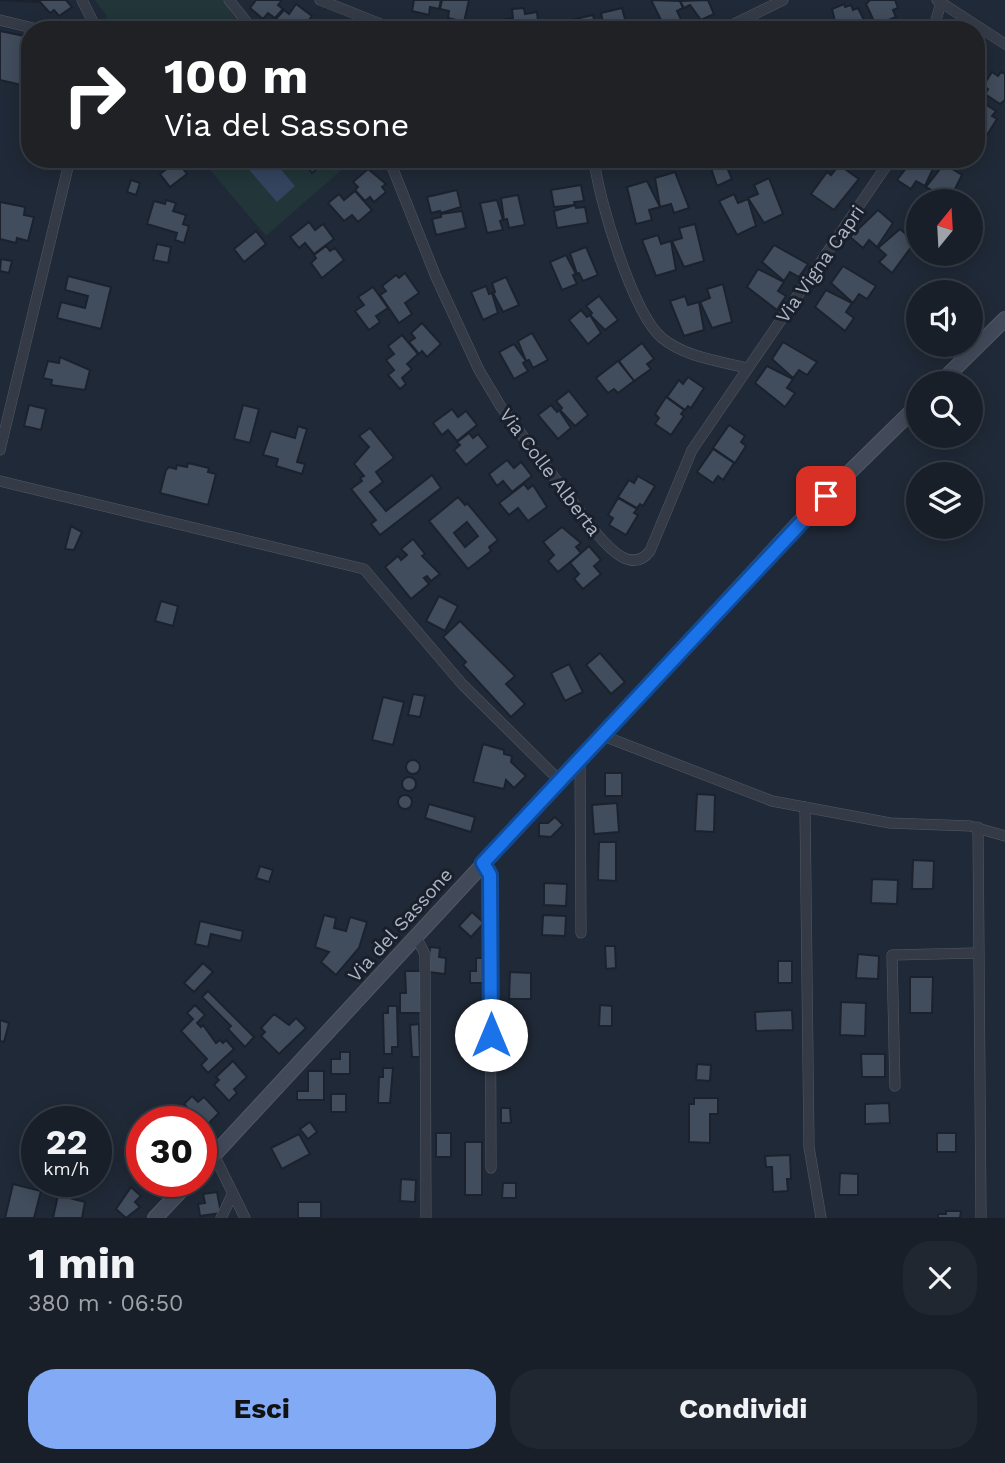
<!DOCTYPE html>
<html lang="it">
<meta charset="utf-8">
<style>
:root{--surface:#181f29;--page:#212731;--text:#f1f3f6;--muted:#9fa2a8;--line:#363d46;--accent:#82aaf5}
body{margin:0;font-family:"Work Sans",sans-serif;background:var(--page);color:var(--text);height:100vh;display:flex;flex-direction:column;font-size:26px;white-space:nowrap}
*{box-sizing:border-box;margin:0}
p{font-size:23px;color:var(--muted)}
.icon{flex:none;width:38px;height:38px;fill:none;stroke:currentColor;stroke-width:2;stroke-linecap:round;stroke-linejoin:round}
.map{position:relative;height:1218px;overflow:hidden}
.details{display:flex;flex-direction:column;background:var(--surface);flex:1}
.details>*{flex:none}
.top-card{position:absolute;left:21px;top:21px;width:964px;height:147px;border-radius:28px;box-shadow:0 4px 18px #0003,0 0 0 2px var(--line);background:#202124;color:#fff;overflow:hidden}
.needle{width:46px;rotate:18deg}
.buttons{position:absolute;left:906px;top:189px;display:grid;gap:14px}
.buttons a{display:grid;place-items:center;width:77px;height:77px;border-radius:50%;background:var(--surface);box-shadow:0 4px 18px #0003,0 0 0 2px var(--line);font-size:35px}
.speed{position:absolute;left:21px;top:1106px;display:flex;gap:14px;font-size:35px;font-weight:700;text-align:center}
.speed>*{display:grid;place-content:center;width:91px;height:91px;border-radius:50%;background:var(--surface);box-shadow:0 4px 18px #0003,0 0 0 2px var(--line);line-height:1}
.speed small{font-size:18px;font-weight:400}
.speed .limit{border:10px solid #d22;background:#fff;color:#111}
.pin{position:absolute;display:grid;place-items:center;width:60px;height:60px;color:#fff;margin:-30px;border-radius:14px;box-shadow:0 4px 10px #0006}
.me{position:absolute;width:77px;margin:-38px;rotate:0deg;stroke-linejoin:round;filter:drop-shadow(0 0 5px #0008)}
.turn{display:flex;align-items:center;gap:24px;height:147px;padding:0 28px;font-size:32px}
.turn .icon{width:91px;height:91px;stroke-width:2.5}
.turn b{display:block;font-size:49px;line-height:60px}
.round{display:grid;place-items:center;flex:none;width:74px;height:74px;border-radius:28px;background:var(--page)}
.headline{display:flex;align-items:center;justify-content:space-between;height:119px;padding:0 28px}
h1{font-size:42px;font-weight:700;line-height:52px}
.action{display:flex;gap:14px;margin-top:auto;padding:14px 28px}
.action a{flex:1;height:80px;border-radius:28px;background:var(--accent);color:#111;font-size:28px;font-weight:700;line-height:80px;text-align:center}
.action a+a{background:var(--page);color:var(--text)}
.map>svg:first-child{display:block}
.green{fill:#223538}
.water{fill:#34445e}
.building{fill:#414c5c;stroke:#1b222e;stroke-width:2;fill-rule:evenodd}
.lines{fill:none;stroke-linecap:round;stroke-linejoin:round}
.minor-casing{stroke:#515965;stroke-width:11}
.secondary-casing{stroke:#515965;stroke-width:16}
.minor{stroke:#343b47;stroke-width:10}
.secondary{stroke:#424a5a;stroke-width:14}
.route-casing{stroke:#114b97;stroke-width:18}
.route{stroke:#1a73e8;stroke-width:12}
.labels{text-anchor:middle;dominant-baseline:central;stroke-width:6;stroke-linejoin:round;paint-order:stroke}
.street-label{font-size:19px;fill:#aeb6c4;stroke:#19202c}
</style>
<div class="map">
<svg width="1005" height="1218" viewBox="0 0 1005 1218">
<rect width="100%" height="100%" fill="#202937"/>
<g class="green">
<path d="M95,0H223L243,30H108L106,15Z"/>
<path d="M201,159H354L266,236Z"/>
</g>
<path class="water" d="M251,159H272L295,186L277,202L245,165Z"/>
<g class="building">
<path d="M0,0H66L72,7L59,16L54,10L50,13L40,2Z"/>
<path d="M256,0H282L278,5L283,9L275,18L268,13L263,19L250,8Z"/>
<path d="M414,0H441L439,9L430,7L429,15L412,11Z"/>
<path d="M442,0H469L464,22L448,18L449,11L440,9Z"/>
<path d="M651,0L680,1L683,8L677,11L686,30H666Z"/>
<path d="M708,0L714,14L701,20L690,5L684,8L680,1Z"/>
<path d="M870,0H895L898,8L893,10L896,17L881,23L884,30H878L866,4Z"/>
<path d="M296,4L312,16L301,30H280L283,25L276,19L284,10L289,14Z"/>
<path d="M844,4L845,7L851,5L853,10L858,8L869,30H837L832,9Z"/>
<path d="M524,8L525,14L537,12L539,30H507L505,19L513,18L512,9Z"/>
<path d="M622,8L628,30H602L604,27L601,13Z"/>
<path d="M593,15L596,28L600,30H574L571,20Z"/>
<path d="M0,31L29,37L22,66L30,68V87L0,80Z"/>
<path d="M992,72L998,76L1001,72L1005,74V100L1000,104L985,94L988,89L983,86Z"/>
<path d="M980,101L996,111L992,116L997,119L987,135L976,131V106Z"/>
<path d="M305,159H328L312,173L302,161Z"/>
<path d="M708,159H735L738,165L728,170L732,179L717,186Z"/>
<path d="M736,159H766L767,162L752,169L748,160L738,165Z"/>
<path d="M913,159L937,160L925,186L916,181L911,189L897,180Z"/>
<path d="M177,161L187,174L170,187L160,174Z"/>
<path d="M944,164L962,175L949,201H931L935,192L926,187Z"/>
<path d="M839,165L859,179L834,210L811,194L827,172L831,175Z"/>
<path d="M368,169L386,184L382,187L386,192L374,202L370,197L365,201L355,190L358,187L353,182Z"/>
<path d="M675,172L689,208L674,213L671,204L660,207L655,178Z"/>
<path d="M769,178L783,214L764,223L748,198L758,194L754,185Z"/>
<path d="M131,180L140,183L136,195L127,192Z"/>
<path d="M647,181L660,207L649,210L652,220L636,224L627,187Z"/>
<path d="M581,185L584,201L574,202L575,205L554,207L551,190Z"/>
<path d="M457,190L461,207L441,213L440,211L431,213L427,197Z"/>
<path d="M355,191L372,210L358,222L352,215L344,221L328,203L339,194L344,200Z"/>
<path d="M734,194L738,203L748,199L756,226L737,235L719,201Z"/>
<path d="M518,195L525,225L509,228L507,219L504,220L501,198Z"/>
<path d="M166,200L176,203L173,211L186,215L183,224L189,226L184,243L175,240L177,233L147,224L154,201L165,204Z"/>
<path d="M497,200L503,220L500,221L503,230L487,233L480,203Z"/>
<path d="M0,202L25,207L24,215L34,217L28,241L17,238L16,243L0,239Z"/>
<path d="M575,205L576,208L585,207L588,223L557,228L554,211Z"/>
<path d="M878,210L893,223L877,247L869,240L863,248L850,237Z"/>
<path d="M462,211L466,228L436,235L432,219L441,217V214Z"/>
<path d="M309,222L315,230L323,224L334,239L314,254L305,243L299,248L290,237Z"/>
<path d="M695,224L704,261L684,267L672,241L682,238L679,228Z"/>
<path d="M900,229L915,242L892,273L879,262L886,255L878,248Z"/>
<path d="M256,231L266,244L244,262L234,249Z"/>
<path d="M658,235L661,244L671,241L676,270L656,276L642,240Z"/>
<path d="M157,244L171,247L168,263L153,260Z"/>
<path d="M774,245L808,264L799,277L790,272L784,281L762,262Z"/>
<path d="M326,246L330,251L335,248L344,260L322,278L311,263L316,258L314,255Z"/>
<path d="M586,247L598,275L583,281L579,273L577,274L570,253Z"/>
<path d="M566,255L576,274L573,275L577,284L562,290L550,262Z"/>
<path d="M1,259L12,261L9,273L0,271Z"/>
<path d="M843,266L876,286L867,299L859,294L853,303L831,283Z"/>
<path d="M758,269L784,282L778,291L786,296L777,310L747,287Z"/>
<path d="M405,273L419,293L405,303L412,314L399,323L380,295L386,291L382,286L396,275L399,278Z"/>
<path d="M68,276L111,287L101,329L57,318L61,302L85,308L88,296L65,290Z"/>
<path d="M506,277L519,305L503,312L493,293L495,292L492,283Z"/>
<path d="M723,284L732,322L712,328L700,302L710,298L707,289Z"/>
<path d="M486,286L489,294L492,293L498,313L483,320L471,292Z"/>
<path d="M373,287L388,308L376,316L380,322L369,330L355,311L364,305L358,297Z"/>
<path d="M826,290L852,303L846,312L854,318L845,331L815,307Z"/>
<path d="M599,296L618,320L605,330L590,315L592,313L586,306Z"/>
<path d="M685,296L688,305L699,302L704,330L684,336L670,301Z"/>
<path d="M581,310L587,317L590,315L601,333L588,344L569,320Z"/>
<path d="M422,323L441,344L427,357L422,351L419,354L409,342L415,338L411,333Z"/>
<path d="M532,333L548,360L533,368L529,360L526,361L518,341Z"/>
<path d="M402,335L418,354L407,364L412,369L402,378L406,384L400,389L388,375L394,370L386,360L394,354L388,346Z"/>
<path d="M783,342L817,362L807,375L799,370L793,378L772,359Z"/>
<path d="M642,343L654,359L647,364L651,369L634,381L619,361Z"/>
<path d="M514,344L526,361L523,363L528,371L514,379L499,352Z"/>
<path d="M60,357L90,370L85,390L51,385L52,380L43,378L48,361L59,363Z"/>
<path d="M618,361L634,381L618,393L614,389L608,393L596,378Z"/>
<path d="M767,366L793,379L787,388L795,393L785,407L755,383Z"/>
<path d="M688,377L704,388L691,408L688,406L685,410L667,397L679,380L683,384Z"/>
<path d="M569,391L588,415L575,426L560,410L562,408L556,401Z"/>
<path d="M666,397L684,410L681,414L684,416L671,435L655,424L659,418L655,414Z"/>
<path d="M29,405L46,409L41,430L24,426Z"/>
<path d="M243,405L259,409L250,443L234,439Z"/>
<path d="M551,405L557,412L559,410L571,428L558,439L538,415Z"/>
<path d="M452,409L458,417L466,411L477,425L457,441L448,430L442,435L433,423Z"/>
<path d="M729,425L745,436L741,442L746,446L735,463L713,448Z"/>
<path d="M298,426L307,429L297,462L305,464L302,474L276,466L278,459L263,455L271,431L295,438Z"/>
<path d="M370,428L394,458L376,472L383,482L370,492L386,511L432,475L441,488L380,535L371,524L376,520L351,489L362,481L360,478L364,476L354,464L369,447L359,436Z"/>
<path d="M469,433L473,438L478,434L488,447L466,465L454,450L460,445L457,442Z"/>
<path d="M713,449L734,463L723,480L718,476L713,483L697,472Z"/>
<path d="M507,460L514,468L521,462L532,476L512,492L503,481L497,486L489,474Z"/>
<path d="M188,463L209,468L208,472L216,474L208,505L160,493L166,470L169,467L176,469L177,465L187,467Z"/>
<path d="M638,476L655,486L643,506L640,504L637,508L618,497L629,480L634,483Z"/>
<path d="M524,484L528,489L533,485L547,507L528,521L518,508L509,515L499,503Z"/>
<path d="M458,497L465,505L467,503L498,540L489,547L491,551L468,569L429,521ZM467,522L478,536L465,547L454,533Z"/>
<path d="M618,498L637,509L634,513L638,515L626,535L609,525L613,518L608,515Z"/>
<path d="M71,526L82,532L74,550L65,549Z"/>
<path d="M562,527L581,543L576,547L581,553L558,572L548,561L554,555L543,542Z"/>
<path d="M413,539L425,554L422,556L440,574L431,581L427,576L424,578L429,584L411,599L385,567L398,556L401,560L407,555L401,549Z"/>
<path d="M589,546L601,560L594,566L601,574L583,589L574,579L579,574L570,563Z"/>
<path d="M439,596L458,606L445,631L426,621Z"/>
<path d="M161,601L178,606L173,626L155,621Z"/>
<path d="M460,621L515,676L506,684L525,704L511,717L463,665L466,662L443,637Z"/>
<path d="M600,653L625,682L611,694L586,665Z"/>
<path d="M569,664L583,692L565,701L551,673Z"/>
<path d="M413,694L425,696L420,717L408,715Z"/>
<path d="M383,697L404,702L393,745L372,740Z"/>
<path d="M483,744L504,750V754L512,756L511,762L526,776L514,788L506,780L504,789L473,782Z"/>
<circle cx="413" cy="767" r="7"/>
<rect x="605" y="773" width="17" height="23"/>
<circle cx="409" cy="784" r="7"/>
<path d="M697,794L715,795L714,832L695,831Z"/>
<circle cx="405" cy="802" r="7"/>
<path d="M617,803L619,832L594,834L592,805Z"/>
<path d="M429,804L475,817L471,832L425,818Z"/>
<path d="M555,817L563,825L551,837L539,836V823H548Z"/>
<path d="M599,842H616V881L598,880Z"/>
<path d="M913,860L934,861L933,889H912Z"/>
<path d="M260,866L273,870L269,882L256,878Z"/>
<path d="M872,879L898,880L897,904L871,903Z"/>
<path d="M544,883L567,884L566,906L544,905Z"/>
<path d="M472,912L484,923L471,937L459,926Z"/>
<path d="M324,915L336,918L334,928L346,931L350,917L367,922L359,948L336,975L321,962L329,952L315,947Z"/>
<path d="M543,915L566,916L565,936L542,935Z"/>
<path d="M200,921L243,931L241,941L211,934L208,947L195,944Z"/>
<path d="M605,946H615L616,968L606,969Z"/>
<path d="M430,947L440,948L439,957L446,958L445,974L428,972Z"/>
<path d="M858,954L879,956L878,979L856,978Z"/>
<path d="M476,958H485V983H470V971H476Z"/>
<rect x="778" y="961" width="14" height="22"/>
<path d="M203,963L213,972L194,992L184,983Z"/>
<path d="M405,971H421V1013H400V993H406Z"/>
<path d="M510,972L531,973V999H509Z"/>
<path d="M910,977H933L932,1013H910Z"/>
<path d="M208,991L254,1037L245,1047L228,1029L231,1026L202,997Z"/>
<path d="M841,1002L866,1003L865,1036L840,1035Z"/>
<path d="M195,1005L205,1015L197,1023L201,1027L203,1025L216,1043L220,1040L223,1043L226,1040L234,1049L208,1073L201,1065L207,1059L181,1031L193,1019L187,1013Z"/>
<path d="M600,1005L612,1006V1026H599Z"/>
<path d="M388,1006H397L398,1047H392V1054H384L383,1013H388Z"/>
<path d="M792,1010L793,1030L756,1031L755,1012Z"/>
<path d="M274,1014L289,1025L296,1018L306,1028L279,1054L261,1036L265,1032L261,1028Z"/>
<path d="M0,1020L9,1023L4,1042L0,1041Z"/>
<path d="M419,1024L420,1057H412L410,1025Z"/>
<path d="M340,1052H350V1074H331V1059H340Z"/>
<path d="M861,1054H885V1077H862Z"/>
<path d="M233,1061L247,1077L234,1089L237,1093L229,1101L214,1085L219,1080L216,1077Z"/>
<path d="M697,1064L711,1065L710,1081L696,1080Z"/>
<path d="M383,1068H393L390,1103H378L379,1077H383Z"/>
<path d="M308,1071H324V1100H297V1091H308Z"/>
<rect x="331" y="1094" width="15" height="18"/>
<path d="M192,1096L198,1102L204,1097L219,1113L205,1127L184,1104Z"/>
<path d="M694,1098H718V1114H710V1143L689,1142V1104H694Z"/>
<path d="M889,1103L890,1123L865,1124V1104Z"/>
<path d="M501,1108H510L511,1123H501Z"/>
<path d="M310,1122L317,1132L308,1139L300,1129Z"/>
<rect x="436" y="1133" width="15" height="24"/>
<rect x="937" y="1133" width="19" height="19"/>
<path d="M299,1134L310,1154L282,1169L271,1148Z"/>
<rect x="465" y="1142" width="17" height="53"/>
<path d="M790,1155L791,1179H787L788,1191L773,1192L772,1167H766L765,1156Z"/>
<path d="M840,1173L858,1174V1195H839Z"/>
<path d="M401,1179L416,1180L415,1202L400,1201Z"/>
<path d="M503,1183H516V1198H502Z"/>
<path d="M13,1184L41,1191L34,1218H5Z"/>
<path d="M131,1187L141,1196L135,1202L140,1207L126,1218L116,1209Z"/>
<path d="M217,1192L221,1213L200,1216L198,1204L205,1203L203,1194Z"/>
<path d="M58,1195L85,1202L82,1218H53Z"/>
<rect x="298" y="1202" width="23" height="16"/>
<path d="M946,1211H961L960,1218H938V1214H946Z"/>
</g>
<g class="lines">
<defs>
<g id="minor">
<path d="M82,0L97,30"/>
<path d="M229,0L253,30"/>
<path d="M320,0L396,30"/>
<path d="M937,0L1005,44"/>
<path d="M0,20L41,30"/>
<path d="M722,30L783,0"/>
<path d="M933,30L941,3"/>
<path d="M389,159L436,277L479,370L501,407L597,534C610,549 632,574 650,551L692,450L891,159"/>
<path d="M594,159C598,198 633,314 662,338C685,357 719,361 747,368"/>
<path d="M0,450L70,159"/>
<path d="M0,481L364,569L462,684L559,780"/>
<path d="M601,735L772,801L890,823L970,826L1005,836"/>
<path d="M580,759L581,933"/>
<path d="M805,807L809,1147L821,1218"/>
<path d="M978,827L981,1218"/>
<path d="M483,863L490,875L491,1168"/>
<path d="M416,937L425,954L426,1218"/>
<path d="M895,1086L892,955L977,953"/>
<path d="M214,1155L245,1218"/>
<path d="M221,1218L233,1193"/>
</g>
<g id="secondary">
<path d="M940,383L1005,319"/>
<path d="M201,1169L807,514L919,404"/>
<path d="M155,1218L190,1181"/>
</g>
</defs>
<use href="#minor" class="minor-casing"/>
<use href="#secondary" class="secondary-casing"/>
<use href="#minor" class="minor"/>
<use href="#secondary" class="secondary"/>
</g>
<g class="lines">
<defs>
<path id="route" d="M491,1035L490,875L483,863L826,496"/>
</defs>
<use href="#route" class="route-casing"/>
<use href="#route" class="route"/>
</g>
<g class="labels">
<g class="street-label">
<text transform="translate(820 264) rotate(-55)">Via Vigna Capri</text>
<text transform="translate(550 472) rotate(53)">Via Colle Alberta</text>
<text transform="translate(400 925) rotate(-48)">Via del Sassone</text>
</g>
</g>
</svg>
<div class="buttons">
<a><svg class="needle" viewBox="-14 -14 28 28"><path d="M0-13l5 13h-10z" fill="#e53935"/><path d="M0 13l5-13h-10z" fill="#9fa2a8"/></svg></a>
<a><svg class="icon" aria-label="sound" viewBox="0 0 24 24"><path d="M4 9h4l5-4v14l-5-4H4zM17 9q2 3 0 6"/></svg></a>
<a><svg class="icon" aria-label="search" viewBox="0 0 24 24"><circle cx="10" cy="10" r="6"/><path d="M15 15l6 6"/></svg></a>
<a><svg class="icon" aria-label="layers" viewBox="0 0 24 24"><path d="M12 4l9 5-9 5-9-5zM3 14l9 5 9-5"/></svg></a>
</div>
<div class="speed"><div>22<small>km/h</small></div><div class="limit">30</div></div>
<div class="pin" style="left:826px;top:496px;background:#d93025"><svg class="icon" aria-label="arrive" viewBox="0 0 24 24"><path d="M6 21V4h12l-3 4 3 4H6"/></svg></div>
<svg class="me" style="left:491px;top:1035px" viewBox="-20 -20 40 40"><circle r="19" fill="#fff"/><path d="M0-13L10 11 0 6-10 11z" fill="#1a73e8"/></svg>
<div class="top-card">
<div class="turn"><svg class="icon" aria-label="right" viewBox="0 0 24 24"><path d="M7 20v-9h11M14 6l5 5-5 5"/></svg><div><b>100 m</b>Via del Sassone</div></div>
</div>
</div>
<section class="details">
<div class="headline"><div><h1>1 min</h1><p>380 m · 06:50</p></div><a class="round"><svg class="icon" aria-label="close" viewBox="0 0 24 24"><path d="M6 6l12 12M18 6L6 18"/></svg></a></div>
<div class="action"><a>Esci</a><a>Condividi</a></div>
</section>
